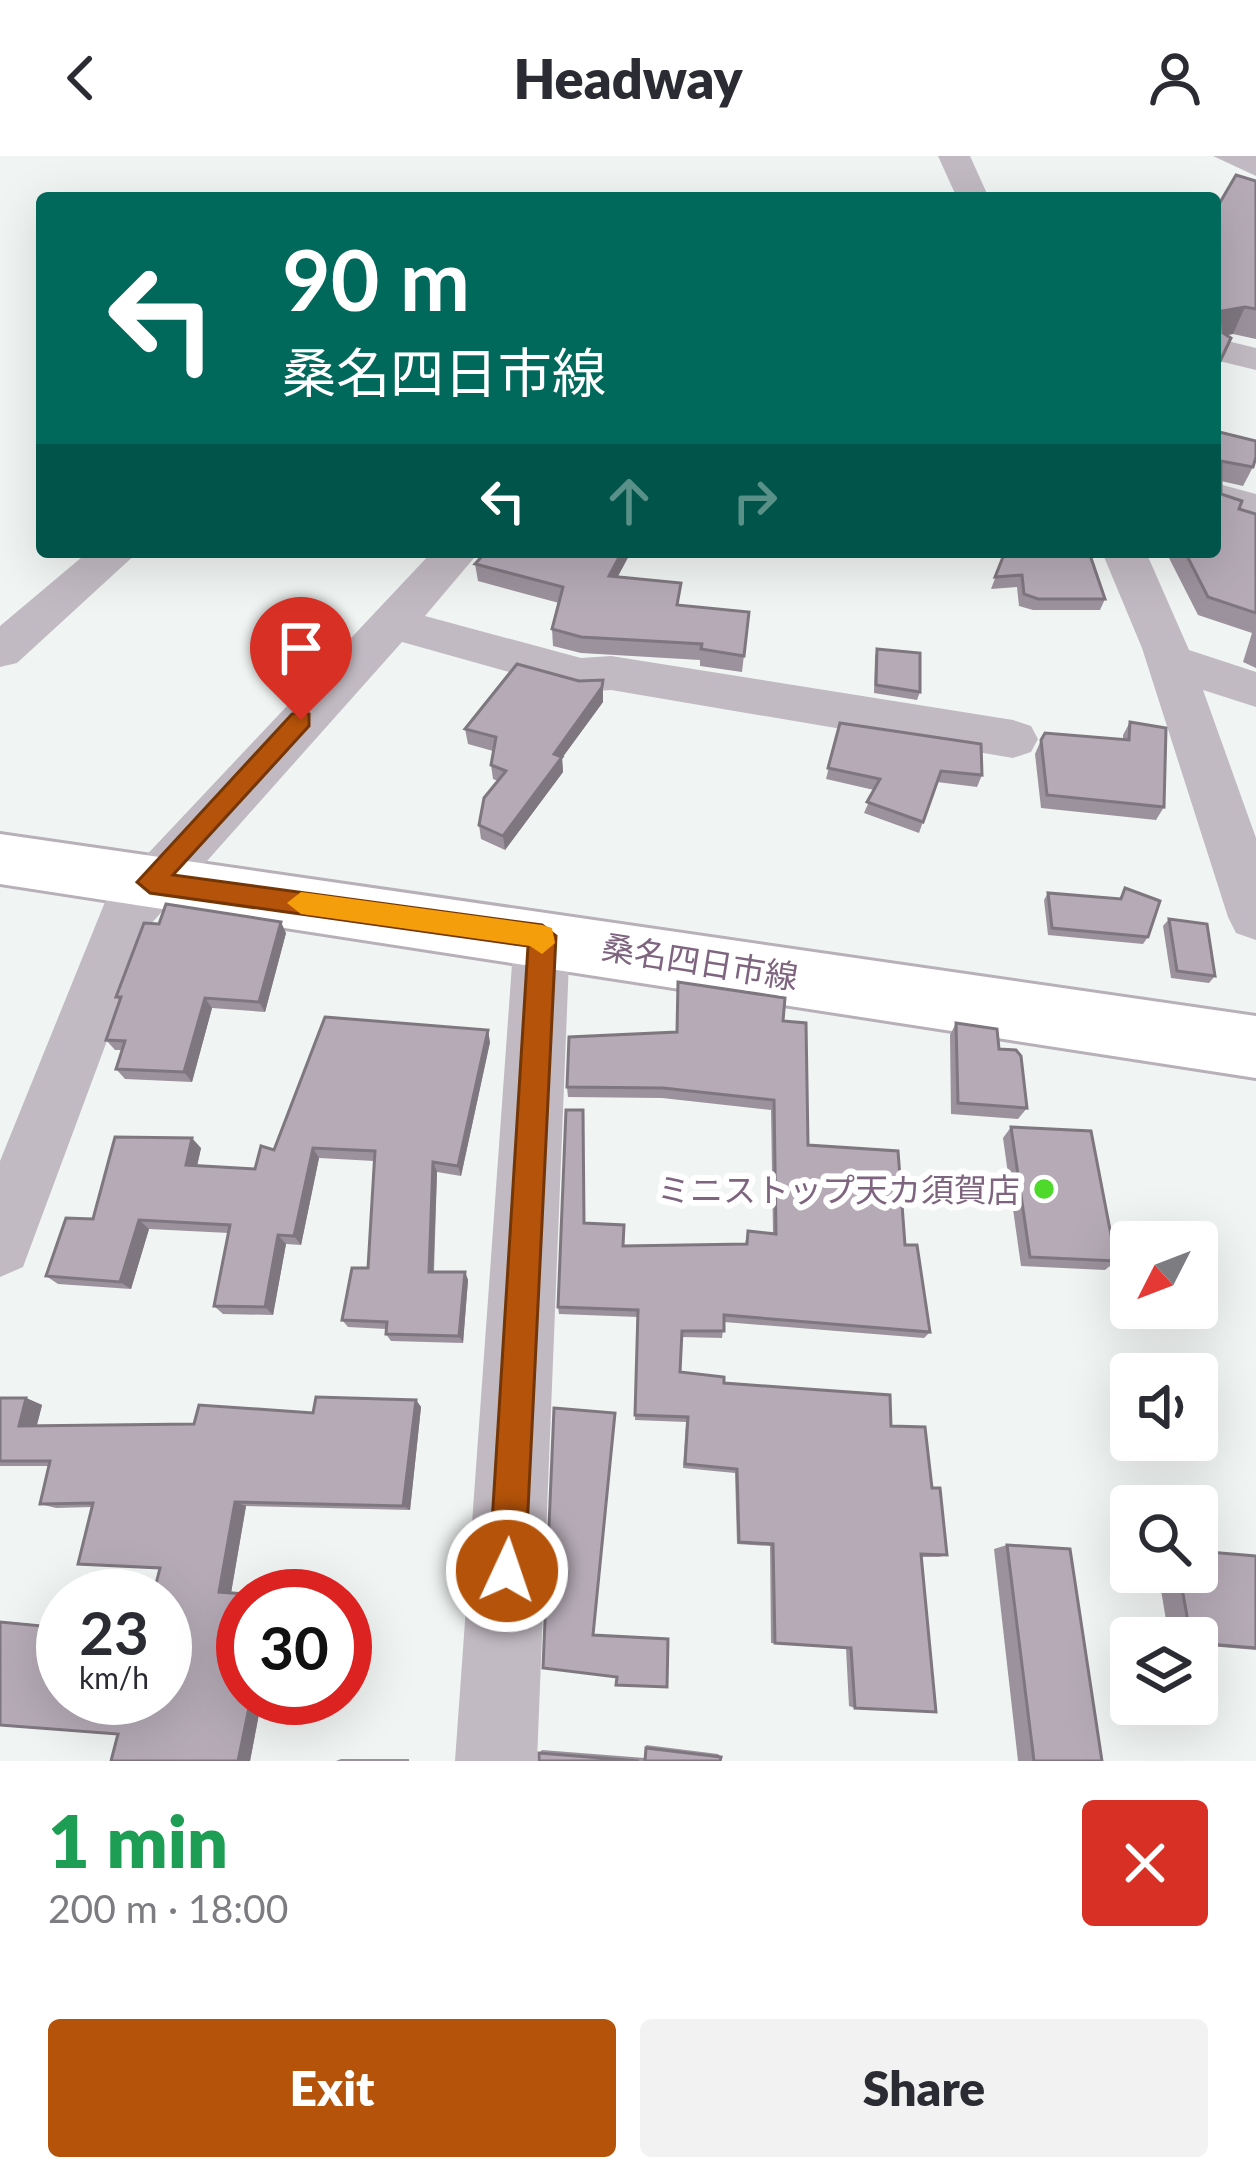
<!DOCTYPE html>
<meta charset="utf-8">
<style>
:root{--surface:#fff;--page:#f2f2f3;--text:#2b2b33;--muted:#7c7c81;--accent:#b45309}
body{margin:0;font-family:Lato,"Noto Sans JP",sans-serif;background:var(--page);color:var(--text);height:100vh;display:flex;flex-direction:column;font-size:45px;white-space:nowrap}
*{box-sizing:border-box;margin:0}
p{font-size:39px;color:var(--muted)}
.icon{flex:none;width:66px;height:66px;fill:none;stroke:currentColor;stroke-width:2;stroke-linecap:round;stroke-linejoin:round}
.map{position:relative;height:1605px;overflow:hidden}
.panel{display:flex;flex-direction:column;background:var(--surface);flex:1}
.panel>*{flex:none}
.top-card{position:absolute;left:36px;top:36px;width:1185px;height:366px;border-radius:12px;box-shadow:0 12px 48px #0002;background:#00695c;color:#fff;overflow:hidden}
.needle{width:78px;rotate:228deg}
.controls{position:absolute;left:1110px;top:1065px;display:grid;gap:24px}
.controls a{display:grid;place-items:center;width:108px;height:108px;border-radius:12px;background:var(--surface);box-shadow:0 12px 48px #0002;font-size:60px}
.speed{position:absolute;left:36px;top:1413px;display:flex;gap:24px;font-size:60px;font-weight:700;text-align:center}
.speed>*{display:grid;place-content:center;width:156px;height:156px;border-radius:50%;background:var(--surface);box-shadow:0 12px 48px #0002;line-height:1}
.speed small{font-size:30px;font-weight:400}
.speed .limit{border:18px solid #d22;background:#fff;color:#111}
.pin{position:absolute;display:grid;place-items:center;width:102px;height:102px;color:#fff;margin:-123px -51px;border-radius:50% 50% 50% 0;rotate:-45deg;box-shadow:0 0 12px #0007}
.pin .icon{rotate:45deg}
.me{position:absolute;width:132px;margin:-66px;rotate:3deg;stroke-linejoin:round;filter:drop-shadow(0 0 9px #0008)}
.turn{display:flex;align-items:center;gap:42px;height:252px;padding:0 48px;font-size:54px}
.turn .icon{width:156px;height:156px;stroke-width:2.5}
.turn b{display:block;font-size:84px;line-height:102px}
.lanes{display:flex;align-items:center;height:114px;padding:0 48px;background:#0003;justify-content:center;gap:60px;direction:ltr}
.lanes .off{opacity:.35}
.round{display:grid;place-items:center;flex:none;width:126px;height:126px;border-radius:12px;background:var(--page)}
.headline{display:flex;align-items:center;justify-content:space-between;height:204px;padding:0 48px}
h1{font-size:72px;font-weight:800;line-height:90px;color:#1e9e55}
.button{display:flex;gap:24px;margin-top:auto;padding:24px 48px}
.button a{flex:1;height:138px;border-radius:12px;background:var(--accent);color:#fff;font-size:48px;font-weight:800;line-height:138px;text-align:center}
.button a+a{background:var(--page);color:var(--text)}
header{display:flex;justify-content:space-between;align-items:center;height:156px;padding:0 48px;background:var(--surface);font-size:54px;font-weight:800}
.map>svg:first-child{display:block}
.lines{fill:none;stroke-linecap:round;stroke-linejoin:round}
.major-casing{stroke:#b8b0b8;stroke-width:6}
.minor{fill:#c2bac2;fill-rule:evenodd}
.major{fill:#fff;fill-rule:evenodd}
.wall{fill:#9c929d}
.shaded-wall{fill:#7f777f}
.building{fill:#b5aab6;stroke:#7f777f;stroke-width:3}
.route{fill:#b45309;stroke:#753606;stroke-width:3}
.slow{fill:#f59e0b}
.poi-dot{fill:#4ed92b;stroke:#fff;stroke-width:4.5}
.labels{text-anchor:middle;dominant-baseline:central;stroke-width:12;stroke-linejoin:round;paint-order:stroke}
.street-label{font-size:33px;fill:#7f647f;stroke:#fff}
.poi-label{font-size:33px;fill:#7f647f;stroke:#fff;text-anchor:end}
</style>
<header><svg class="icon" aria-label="back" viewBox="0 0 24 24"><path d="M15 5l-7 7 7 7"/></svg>Headway<svg class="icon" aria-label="person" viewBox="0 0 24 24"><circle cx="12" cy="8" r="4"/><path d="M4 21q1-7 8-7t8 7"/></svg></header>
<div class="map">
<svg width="1256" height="1605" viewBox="0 0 1256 1605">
<rect width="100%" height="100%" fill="#f0f4f2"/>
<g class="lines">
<defs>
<path id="major" d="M0,678L1256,860V922L0,728Z"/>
</defs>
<use href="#major" class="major-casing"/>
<g class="minor">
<path d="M938,0H970L989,42H957Z"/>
<path d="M1213,0H1256V20Z"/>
<path d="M1215,182L1256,192V214L1215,204Z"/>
<path d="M1215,327L1256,338V365L1215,354Z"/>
<path d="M88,396H138L17,507L0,511V470Z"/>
<path d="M432,396H479L425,460L581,502L611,500L1013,564L1031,570L1038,583L1031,596L1013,602L611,534L581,536L402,486L150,769L23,1111L0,1121V1005L107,741Z"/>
<path d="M1102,396H1146L1189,494L1256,516V551L1203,534L1256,682V784L1236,777L1228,761L1142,492Z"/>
<path d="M542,756L562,763L570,780L537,1605H455L514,780L522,763Z"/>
</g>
<use href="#major" class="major"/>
</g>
<g class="wall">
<path d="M1256,25V183L1233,178L1226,179L1215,216Z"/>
<path d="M1215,275L1253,311L1243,330L1221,325V338L1239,353L1256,358V512L1243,506L1252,477L1198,459L1169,402L1172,396H1215Z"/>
<path d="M486,396H631L617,421L679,449L749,456L742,516L700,510V504L581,497L553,490L552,473L559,447L478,425L475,408Z"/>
<path d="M1005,396L1105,443L1100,454H1033L1019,450L1017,431L991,433Z"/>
<path d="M877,493L920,536L917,544L874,537L875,501Z"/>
<path d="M603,524V546L562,602L563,616L505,694L481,683L479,669L498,625L493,623L491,609L493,595L468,588L465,573L579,525Z"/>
<path d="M1130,566L1164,651L1156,664L1041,652L1035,598L1041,584L1123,583V579Z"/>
<path d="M840,567L982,619L977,631L937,626L919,677L864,657L874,634L826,623Z"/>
<path d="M1125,732L1148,781L1143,788L1048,779L1044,744L1048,737L1119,743Z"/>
<path d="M1169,763L1215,820L1209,827L1171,822L1163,770Z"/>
<path d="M286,777L265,856L212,852L192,926L125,923L116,913L122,894H115L106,884L120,845L116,841Z"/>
<path d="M783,865L808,989L905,1089L930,1176L924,1182L724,1166L722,1182L682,1181L680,1216L891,1270L932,1332L947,1399L939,1401H922L855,1552L849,1550L846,1492L771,1487L770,1390L737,1388L735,1317L683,1312L686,1266L635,1264L638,1161L559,1158L558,1151L585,1067L623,1090L745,1088L748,1075L773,1078L771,954L662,942L568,941L567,931Z"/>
<path d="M956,867L999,893L1027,952L1018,963L951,958L950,879Z"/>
<path d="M490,886L461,1020L437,1016L434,1116H465L468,1124L463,1187L391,1185L386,1178V1173L348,1171L342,1164L368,1112L374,1005L319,1002L301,1089L286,1088L273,1159L223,1158L214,1150L229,1077L149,1073L131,1133L58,1128L46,1120L93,1063L201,992L197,1010L255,1013L274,994Z"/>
<path d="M1011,971L1116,1105L1105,1114L1021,1110L1003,982Z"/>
<path d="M316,1241L416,1244L421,1251L410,1354L246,1350L231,1437L265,1440H243V1542H262L250,1605H111L118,1578L0,1569V1465L63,1471V1542H165V1440H153L160,1413L78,1408L92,1351L56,1352L40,1348L49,1310H0V1242H26L42,1249L37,1269L194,1268L199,1249L313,1257Z"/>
<path d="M1007,1389L1102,1605H1018L994,1393Z"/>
<path d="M1256,1400V1494L1197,1489V1482H1169L1158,1416H1197Z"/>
<path d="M646,1589L718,1598L721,1601L720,1605H539V1597L542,1594L645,1602Z"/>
<path d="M341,1603H409V1605H336Z"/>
</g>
<g class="shaded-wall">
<path d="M1245,151L1233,178L1215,181L1222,155Z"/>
<path d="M622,396H631L609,437V420Z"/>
<path d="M603,524V546L562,602L563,616L505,694L503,680L554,598Z"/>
<path d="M281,766L286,777L265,856L259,846Z"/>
<path d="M205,842L212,852L192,926L184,916Z"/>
<path d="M488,874L490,886L461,1020L458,1010Z"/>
<path d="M192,982L201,992L195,1019L186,1009Z"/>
<path d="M313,992L319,1002L301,1089L294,1080Z"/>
<path d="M433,1006L437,1016L433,1124L429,1116Z"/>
<path d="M139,1064L149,1073L131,1133L120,1126Z"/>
<path d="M278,1079L286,1088L273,1159L265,1151Z"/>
<path d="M465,1116L468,1124L463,1187L459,1180Z"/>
<path d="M26,1242L42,1249L35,1276L19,1270Z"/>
<path d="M416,1244L421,1251L410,1354L403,1350Z"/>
<path d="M235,1346L246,1350L231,1437L219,1436Z"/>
<path d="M251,1542H262L250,1605H238Z"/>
</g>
<g class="building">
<path d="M1236,19L1256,25V153L1245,151L1222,155L1223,177L1231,182L1215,216V55Z"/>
<path d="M1215,275L1256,285V301L1253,311L1221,305V338L1242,345L1239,353L1256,358V457L1208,441L1185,396H1215Z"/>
<path d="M486,396H622L609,420L681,427L677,449L749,456L744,500L701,493L702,488L581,481L552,473L563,431L475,408Z"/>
<path d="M1005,396H1089L1105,443H1038L1024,438L1022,419L995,421Z"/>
<path d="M877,493L920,497V536L876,529Z"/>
<path d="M517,508L579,525L603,524L602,531L554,598L562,601L503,680L479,669L484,642L506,615L491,609L496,581L465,573Z"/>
<path d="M1130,566L1166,572L1164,651L1047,639L1041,584L1045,577L1129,584Z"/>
<path d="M840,567L981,588L982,619L941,615L923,666L867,646L880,623L828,612Z"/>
<path d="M1125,732L1160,745L1148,781L1052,772L1048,737L1121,743Z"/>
<path d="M166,748L281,766L259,846L205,842L184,916L116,913L125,885L106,884L121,841H116L144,767L159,768Z"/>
<path d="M1169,763L1207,768L1215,820L1177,815Z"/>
<path d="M678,826L785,842L783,865L806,867L808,989L898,995L905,1089H917L930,1176L724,1159V1175H682L680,1216L724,1221V1227L890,1239L891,1270L925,1271L932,1332H940L947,1399L921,1398L936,1556L855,1552L851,1492L775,1487L773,1388L739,1386L737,1313L685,1308L688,1261L635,1259L638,1154L558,1151L566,954H583L584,1067L624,1069L623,1090L747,1088L748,1075L776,1078L774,944L663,932L567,931L569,881L677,876Z"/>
<path d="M325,861L488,874L458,1010L433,1006L429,1116H465L459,1180L386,1178L387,1166L342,1164L352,1112H368L375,995L313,992L294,1080L278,1079L265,1151L214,1150L230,1069L139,1064L120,1126L46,1120L66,1062L93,1063L115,981L192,982L186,1009L255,1013L261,990L274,994Z"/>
<path d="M956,867L997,873L999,893L1016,894L1021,900L1027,952L958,947Z"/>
<path d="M1011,971L1091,975L1116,1105L1030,1101Z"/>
<path d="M316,1241L416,1244L403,1350L235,1346L219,1436L261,1439L243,1440V1525L240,1537H243V1542H251L238,1605H111L118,1578L0,1569V1466L63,1472V1542H165V1440H153L160,1412L78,1408L93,1347L40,1348L50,1305H0V1242H26L19,1270L194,1268L199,1249L313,1257Z"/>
<path d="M554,1252L615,1257L593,1479L668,1483L667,1531L616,1529L617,1521L543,1512Z"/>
<path d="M1007,1389L1070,1393L1102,1605H1034Z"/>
<path d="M1197,1395L1256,1400V1492L1197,1487V1482H1191L1179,1416H1197Z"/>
<path d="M646,1592L721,1601L720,1605H645Z"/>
<path d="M539,1597L639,1605H539Z"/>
</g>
<path class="route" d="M301,556L309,558V570L173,719L542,769L556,780L525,1415L520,1428L507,1433L494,1428L489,1415L528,790L150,737L137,726L292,558Z"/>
<path class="slow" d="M301,736L542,769L552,772L555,787L542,798L530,790L301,758L287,747Z"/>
<circle class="poi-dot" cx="1044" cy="1033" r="12"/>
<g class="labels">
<g class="street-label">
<text transform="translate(700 805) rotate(9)">桑名四日市線</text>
</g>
<g class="poi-label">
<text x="1020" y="1033">ミニストップ天カ須賀店</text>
</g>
</g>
</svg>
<div class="controls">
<a><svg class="needle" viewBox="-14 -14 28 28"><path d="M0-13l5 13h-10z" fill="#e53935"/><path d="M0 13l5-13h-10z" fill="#7c7c81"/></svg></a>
<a><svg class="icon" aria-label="sound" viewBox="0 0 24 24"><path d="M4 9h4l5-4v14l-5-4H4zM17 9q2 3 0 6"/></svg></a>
<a><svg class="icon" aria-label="search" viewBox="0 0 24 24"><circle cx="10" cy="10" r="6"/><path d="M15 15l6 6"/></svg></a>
<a><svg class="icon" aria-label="layers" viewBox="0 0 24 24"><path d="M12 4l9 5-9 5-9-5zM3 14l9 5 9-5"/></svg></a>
</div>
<div class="speed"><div>23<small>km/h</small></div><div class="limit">30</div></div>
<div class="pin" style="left:301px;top:564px;background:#d93025"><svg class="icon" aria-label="arrive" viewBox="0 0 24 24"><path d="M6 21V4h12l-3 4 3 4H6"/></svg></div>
<svg class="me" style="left:507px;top:1415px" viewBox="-20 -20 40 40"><circle r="17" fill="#b45309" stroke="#fff" stroke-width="3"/><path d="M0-11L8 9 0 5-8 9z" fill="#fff"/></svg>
<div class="top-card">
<div class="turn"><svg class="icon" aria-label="left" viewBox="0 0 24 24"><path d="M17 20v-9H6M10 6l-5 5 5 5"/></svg><div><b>90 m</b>桑名四日市線</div></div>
<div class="lanes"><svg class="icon" aria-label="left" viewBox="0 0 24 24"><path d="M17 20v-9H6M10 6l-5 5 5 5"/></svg><svg class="icon off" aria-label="ahead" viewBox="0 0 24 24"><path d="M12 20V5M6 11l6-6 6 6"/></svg><svg class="icon off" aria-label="right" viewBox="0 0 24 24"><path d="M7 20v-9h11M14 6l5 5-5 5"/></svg></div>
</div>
</div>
<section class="panel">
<div class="headline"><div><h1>1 min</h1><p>200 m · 18:00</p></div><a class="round" style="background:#d93025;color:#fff"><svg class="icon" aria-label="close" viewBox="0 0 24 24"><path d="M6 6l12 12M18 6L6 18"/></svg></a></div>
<div class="button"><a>Exit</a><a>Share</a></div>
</section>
